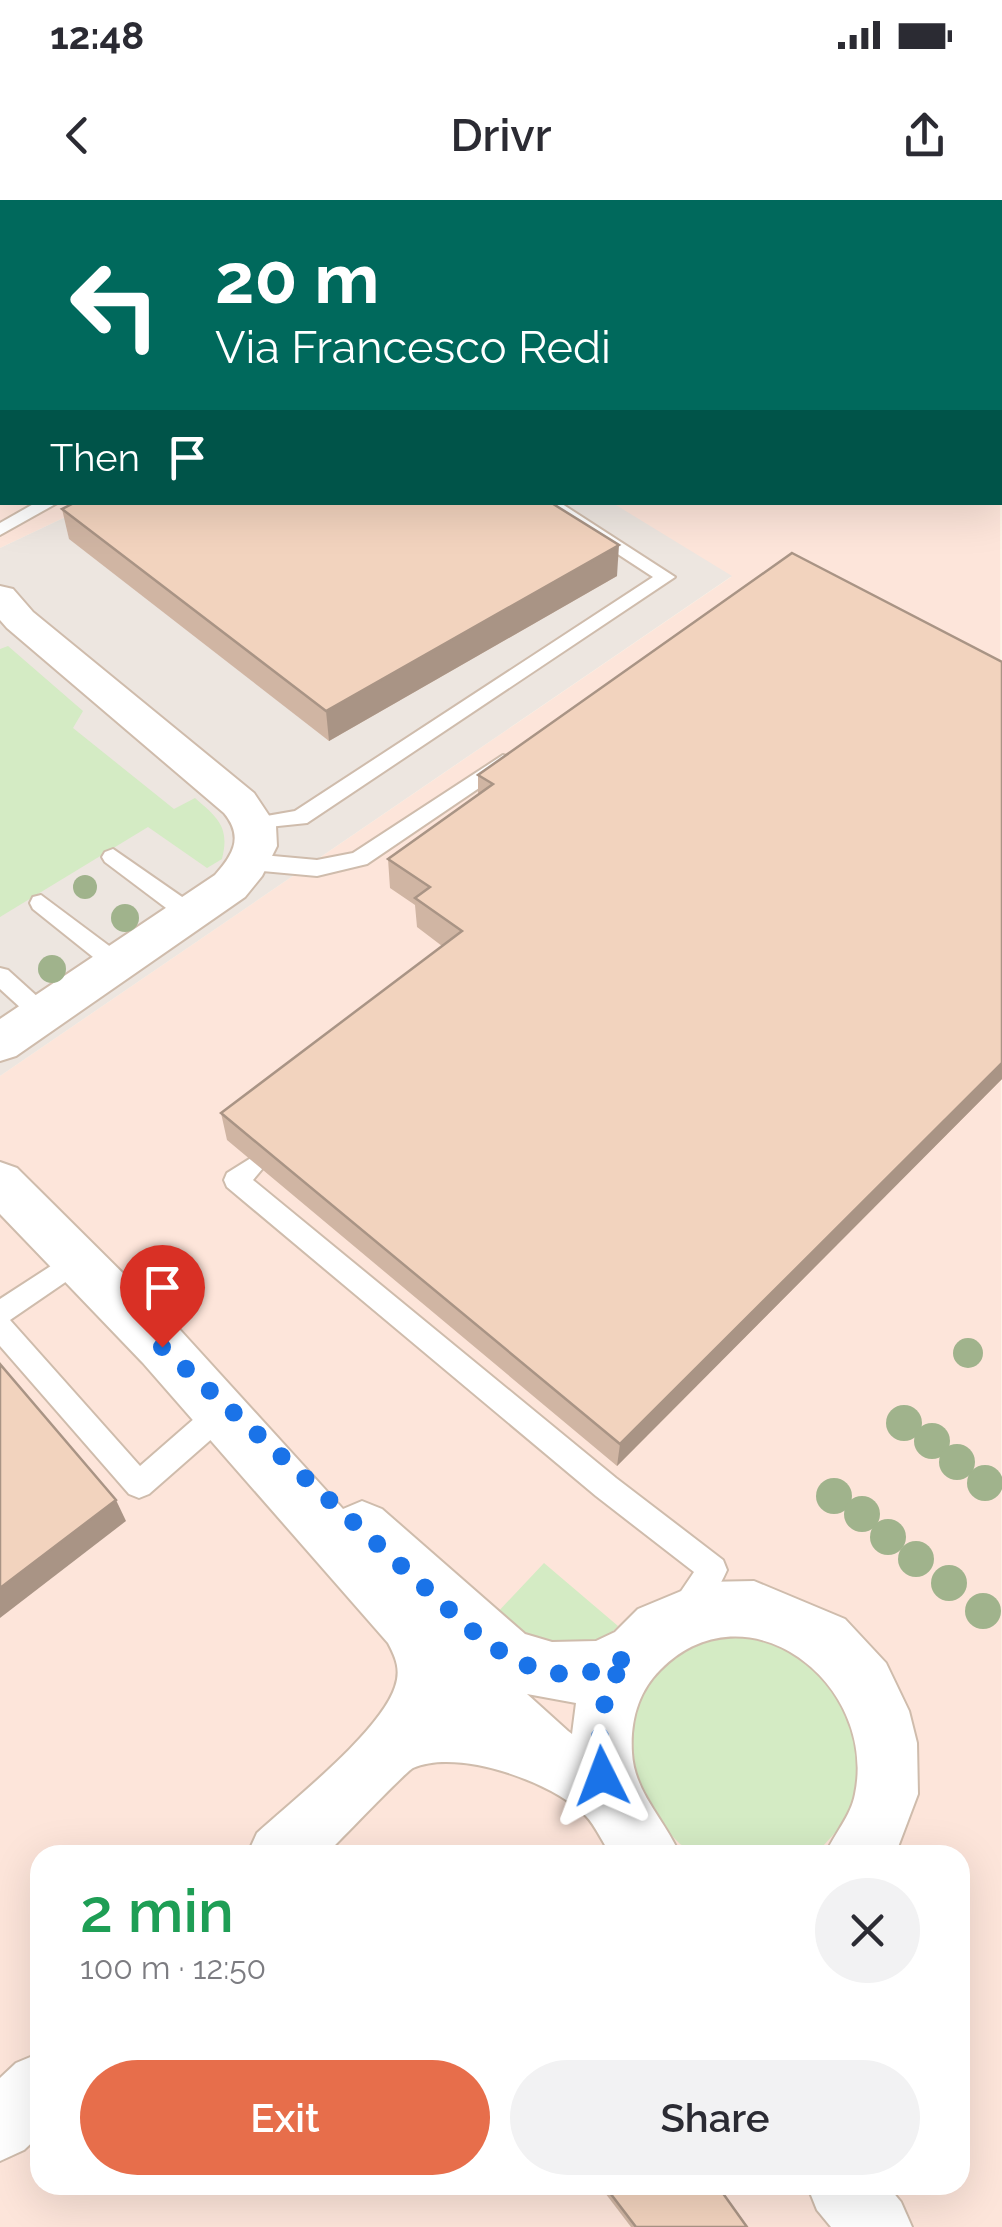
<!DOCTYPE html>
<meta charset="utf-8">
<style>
:root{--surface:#fff;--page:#f2f2f3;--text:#2b2b33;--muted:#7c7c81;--accent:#e76e4b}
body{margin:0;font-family:Raleway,sans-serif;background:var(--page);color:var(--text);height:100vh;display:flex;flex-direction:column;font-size:38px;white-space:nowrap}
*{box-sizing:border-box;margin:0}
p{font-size:32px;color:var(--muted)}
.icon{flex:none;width:55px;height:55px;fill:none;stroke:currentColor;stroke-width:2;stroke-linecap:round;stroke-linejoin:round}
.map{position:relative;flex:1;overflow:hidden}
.side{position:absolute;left:30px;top:1645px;width:940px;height:350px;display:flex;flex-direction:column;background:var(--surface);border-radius:30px;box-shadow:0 10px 40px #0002}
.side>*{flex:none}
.hud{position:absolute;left:0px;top:0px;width:1002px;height:305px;box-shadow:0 10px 40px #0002;background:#00695c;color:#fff;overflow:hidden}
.pin{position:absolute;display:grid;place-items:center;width:85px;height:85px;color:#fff;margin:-102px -42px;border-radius:50% 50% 50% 0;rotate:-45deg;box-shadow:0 0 10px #0007}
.pin .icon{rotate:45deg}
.me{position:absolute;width:110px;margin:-55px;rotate:357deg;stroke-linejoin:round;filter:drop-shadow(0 0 8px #0008)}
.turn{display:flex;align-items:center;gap:35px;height:210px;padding:0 50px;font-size:45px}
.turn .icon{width:130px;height:130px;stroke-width:2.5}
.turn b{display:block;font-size:70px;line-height:85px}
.then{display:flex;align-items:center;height:95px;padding:0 50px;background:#0003;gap:20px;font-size:38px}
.round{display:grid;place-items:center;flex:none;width:105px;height:105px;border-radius:52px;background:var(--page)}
.head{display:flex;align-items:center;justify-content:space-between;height:170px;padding:0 50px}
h1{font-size:60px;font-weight:600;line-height:75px;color:#1e9e55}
.cta{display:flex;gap:20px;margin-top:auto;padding:20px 50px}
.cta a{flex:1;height:115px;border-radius:60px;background:var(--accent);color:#fff;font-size:40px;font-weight:600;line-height:115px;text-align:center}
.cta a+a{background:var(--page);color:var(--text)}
.status{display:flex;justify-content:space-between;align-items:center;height:70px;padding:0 50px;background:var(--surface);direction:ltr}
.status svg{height:28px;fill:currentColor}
header{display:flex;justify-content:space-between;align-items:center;height:130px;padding:0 50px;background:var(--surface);font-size:45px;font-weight:600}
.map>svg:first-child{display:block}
.commercial{fill:#fde5da;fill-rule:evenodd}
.industrial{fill:#ede6e0}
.green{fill:#d4ebc4}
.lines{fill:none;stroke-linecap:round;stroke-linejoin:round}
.stream{fill:#a0d0d9;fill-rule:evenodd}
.lane-casing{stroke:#cfbcac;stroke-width:4}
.street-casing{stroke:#cfbcac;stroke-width:4}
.highway-casing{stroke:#dcd4d0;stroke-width:4}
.lane{fill:#fff;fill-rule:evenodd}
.street{fill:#fff;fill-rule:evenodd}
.highway{fill:#f7b59d;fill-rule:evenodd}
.tree{fill:#a0b38c}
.wall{fill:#d0b5a3}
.shaded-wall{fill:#a99485}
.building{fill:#f2d3be;stroke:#a99485;stroke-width:2.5}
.route{stroke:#1a73e8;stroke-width:18;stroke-dasharray:0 32.4}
</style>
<div class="status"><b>12:48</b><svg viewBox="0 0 49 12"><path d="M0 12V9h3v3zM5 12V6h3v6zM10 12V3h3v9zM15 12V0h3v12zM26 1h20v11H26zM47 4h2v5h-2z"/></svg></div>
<header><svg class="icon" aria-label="back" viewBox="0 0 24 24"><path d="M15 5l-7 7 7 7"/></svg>Drivr<svg class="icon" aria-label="share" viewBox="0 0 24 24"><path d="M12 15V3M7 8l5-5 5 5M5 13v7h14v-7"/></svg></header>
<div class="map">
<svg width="1002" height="2027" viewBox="0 0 1002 2027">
<rect width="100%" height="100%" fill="#fdf4e7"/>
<g class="commercial">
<path d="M0,0H662L666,2H2V302L95,303L0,348Z"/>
<path d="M1000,224L1002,2027H0V876L731,377L611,303L1000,302ZM40,1655H960V1985H40Z"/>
</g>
<path class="industrial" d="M611,302L732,376L0,876V348L95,303Z"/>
<g class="green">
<path d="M8,446L83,511L73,528L174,609L195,598C218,618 230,627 222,659L207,668L148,627L0,717V449Z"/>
<path d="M544,1363L618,1426C600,1448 561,1448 535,1442C521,1439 506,1423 495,1415Z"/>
<path d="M752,1432L811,1458L858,1526V1592L845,1622L823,1646L808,1655H699L680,1644L655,1619L628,1557L637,1493L676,1448Z"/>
</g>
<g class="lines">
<g class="stream">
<path d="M906,0H915L917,2H908Z"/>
<rect x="1000" y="58" width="2" height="6"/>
</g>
<defs>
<g id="lane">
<path d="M29,0H46L47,2H31Z"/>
<path d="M106,0H124L125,2H108Z"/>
<path d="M0,175L2,176V187L0,186Z"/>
<path d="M37,302H59L0,335V323Z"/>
<path d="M538,302H559L675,377L307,623L249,629L246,624L249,619L295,611L653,377Z"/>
<path d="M503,555L510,557V567L367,664L317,676L251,670L240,662L251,654L317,660L353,653Z"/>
<path d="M113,649L198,708L201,714L198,720H182L105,662L102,657L105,652Z"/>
<path d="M41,695L124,757L127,763L124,769H108L33,709L30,703L33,697Z"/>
<path d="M0,768L8,770L50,808L53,814L50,820H34L0,789Z"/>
<path d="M251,958L260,961L263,968L253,980L616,1278L723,1360L727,1370C719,1388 703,1416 684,1423L674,1419L669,1409L694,1372L596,1296L227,987L224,980L227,973Z"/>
<path d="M77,1049L86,1052L90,1060L86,1068L10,1120L140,1266L211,1204L221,1201L231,1204L235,1213L231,1222L149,1294L139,1298L129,1294L0,1146V1099Z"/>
</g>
<g id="street">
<path d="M0,386L13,389L33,412L254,593L276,626L277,646L262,676L245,697L16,856L0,861V819L215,675C233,655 244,637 224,613L7,428L0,420Z"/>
<path d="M0,962L17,968L181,1131L343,1309L362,1301L382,1309L525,1434L552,1442L596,1441L615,1432L638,1409L703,1382L754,1381L845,1419L886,1463L909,1511L917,1543L918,1594L895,1655H825C834,1634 851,1616 855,1594C878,1483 747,1382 660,1470C638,1492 630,1522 632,1553C634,1592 665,1620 680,1655H611C603,1643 595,1625 586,1616C553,1582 459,1548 413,1568C404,1573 340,1641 325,1655H247L257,1633C293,1600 380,1532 395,1487C401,1470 396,1458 388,1443L143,1163L0,1014ZM527,1494L576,1503L572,1534L568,1531Z"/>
<path d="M40,1853V1935L24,1950L0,1961V1878L16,1863Z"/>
<path d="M807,1985H887L901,2002L912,2027H831L817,2010Z"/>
</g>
<g id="highway">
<path d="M725,0H759L761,2H727Z"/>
<path d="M770,0H804L806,2H772Z"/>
<rect x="1000" y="111" width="2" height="21"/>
<path d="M1000,156L1002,157V179L1000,178Z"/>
</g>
</defs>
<use href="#lane" class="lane-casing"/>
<use href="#street" class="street-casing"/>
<use href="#highway" class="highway-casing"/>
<use href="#lane" class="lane"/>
<use href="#street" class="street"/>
<use href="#highway" class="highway"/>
</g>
<g class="tree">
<circle cx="85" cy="687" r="12"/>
<circle cx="125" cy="718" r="14"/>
<circle cx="52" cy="769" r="14"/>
<circle cx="968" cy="1153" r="15"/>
<circle cx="904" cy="1223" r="18"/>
<circle cx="932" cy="1241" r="18"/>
<circle cx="957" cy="1262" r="18"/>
<circle cx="985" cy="1283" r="18"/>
<circle cx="834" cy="1296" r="18"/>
<circle cx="862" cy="1314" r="18"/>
<circle cx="888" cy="1337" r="18"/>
<circle cx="916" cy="1359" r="18"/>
<circle cx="949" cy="1383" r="18"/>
<circle cx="983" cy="1411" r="18"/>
</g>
<g class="wall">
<path d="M62,309L617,376L329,541L69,339Z"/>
<path d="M1002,462V879L617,1266L227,940L221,913L442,746L417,727L415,705L390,688L388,659L478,594V575Z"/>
<path d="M599,1985H717L747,2027H631Z"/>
</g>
<g class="shaded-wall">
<path d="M157,0H174L168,2H157Z"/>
<path d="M619,345L617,376L329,541L326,511Z"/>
<path d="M1002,863V879L617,1266L620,1244Z"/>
<path d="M116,1300L126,1321L0,1418V1388Z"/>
</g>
<g class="building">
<path d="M253,0H587L592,2H247Z"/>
<path d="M76,302H550L619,345L326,511L62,309Z"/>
<path d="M792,353L1002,462V863L620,1244L221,913L462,731L415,698L430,687L388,659L493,584L478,575Z"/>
<path d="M0,1164L116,1300L0,1388Z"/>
<path d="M604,1985H717L747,2027H636Z"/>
</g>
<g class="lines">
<path class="route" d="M162,1147L467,1426C515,1468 571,1494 629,1455C601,1491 596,1531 602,1576"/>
</g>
</svg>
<div class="pin" style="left:162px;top:1147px;background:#d93025"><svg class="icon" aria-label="arrive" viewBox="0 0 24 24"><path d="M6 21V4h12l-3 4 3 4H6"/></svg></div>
<svg class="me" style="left:602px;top:1576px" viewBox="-20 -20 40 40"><path d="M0-17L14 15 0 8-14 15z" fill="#1a73e8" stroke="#fff" stroke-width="4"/></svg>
<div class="hud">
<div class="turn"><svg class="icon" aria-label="left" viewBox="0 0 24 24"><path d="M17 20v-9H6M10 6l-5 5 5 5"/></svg><div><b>20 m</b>Via Francesco Redi</div></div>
<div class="then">Then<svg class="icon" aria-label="arrive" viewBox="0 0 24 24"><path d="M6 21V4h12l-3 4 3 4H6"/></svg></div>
</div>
<section class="side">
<div class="head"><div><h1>2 min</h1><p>100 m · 12:50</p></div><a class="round"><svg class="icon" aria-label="close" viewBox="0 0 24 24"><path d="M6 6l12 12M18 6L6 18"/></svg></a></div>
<div class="cta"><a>Exit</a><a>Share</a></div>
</section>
</div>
